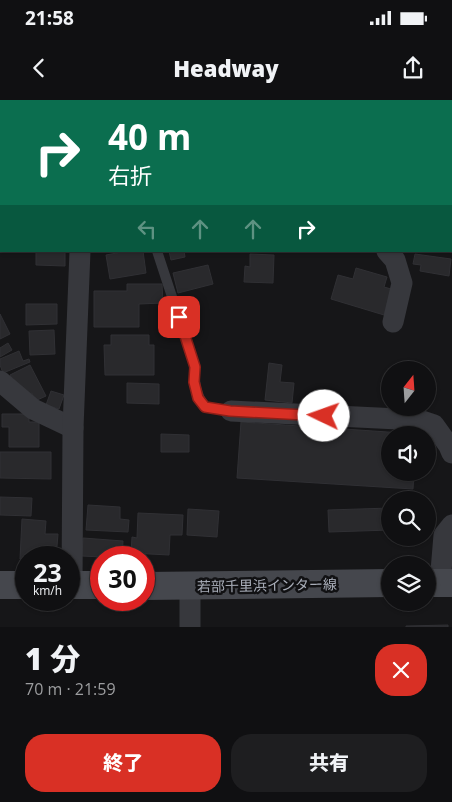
<!DOCTYPE html>
<html lang="ja">
<meta charset="utf-8">
<style>
:root{--surface:#101012;--page:#1e1e20;--text:#f1f3f6;--muted:#9c9d9f;--line:#303032;--accent:#d93025}
body{margin:0;font-family:"Open Sans","Noto Sans JP",sans-serif;background:var(--page);color:var(--text);height:100vh;display:flex;flex-direction:column;font-size:19px;white-space:nowrap}
*{box-sizing:border-box;margin:0}
p{font-size:16px;color:var(--muted)}
.icon{flex:none;width:28px;height:28px;fill:none;stroke:currentColor;stroke-width:2;stroke-linecap:round;stroke-linejoin:round}
.map{position:relative;height:527px;overflow:hidden}
.drawer{display:flex;flex-direction:column;background:var(--surface);flex:1}
.drawer>*{flex:none}
.top-card{position:absolute;left:0px;top:0px;width:452px;height:152px;box-shadow:0 1px 4px #0004,0 0 0 1px var(--line);background:#0b6e4f;color:#fff;overflow:hidden}
.needle{width:32px;rotate:17deg}
.tools{position:absolute;left:381px;top:261px;display:grid;gap:10px}
.tools a{display:grid;place-items:center;width:55px;height:55px;border-radius:50%;background:var(--surface);box-shadow:0 1px 4px #0004,0 0 0 1px var(--line);font-size:25px}
.speed{position:absolute;left:15px;top:446px;display:flex;gap:10px;font-size:25px;font-weight:700;text-align:center}
.speed>*{display:grid;place-content:center;width:65px;height:65px;border-radius:50%;background:var(--surface);box-shadow:0 1px 4px #0004,0 0 0 1px var(--line);line-height:1}
.speed small{font-size:12px;font-weight:400}
.speed .limit{border:8px solid #d22;background:#fff;color:#111}
.pin{position:absolute;display:grid;place-items:center;width:42px;height:42px;color:#fff;margin:-21px;border-radius:10px;box-shadow:0 2px 8px #0006}
.me{position:absolute;width:55px;margin:-28px;rotate:273deg;stroke-linejoin:round;filter:drop-shadow(0 0 4px #0008)}
.turn{display:flex;align-items:center;gap:18px;height:105px;padding:0 25px;font-size:22px}
.turn .icon{width:65px;height:65px;stroke-width:2.5}
.turn b{display:block;font-size:35px;line-height:42px}
.lanes{display:flex;align-items:center;height:48px;padding:0 25px;background:#0003;justify-content:center;gap:25px;direction:ltr}
.lanes .off{opacity:.35}
.round{display:grid;place-items:center;flex:none;width:52px;height:52px;border-radius:20px;background:var(--page)}
.summary{display:flex;align-items:center;justify-content:space-between;height:85px;padding:0 25px}
h1{font-size:30px;font-weight:800;line-height:38px}
.action{display:flex;gap:10px;margin-top:auto;padding:10px 25px}
.action a{flex:1;height:58px;border-radius:20px;background:var(--accent);color:#fff;font-size:20px;font-weight:800;line-height:58px;text-align:center}
.action a+a{background:var(--page);color:var(--text)}
.status{display:flex;justify-content:space-between;align-items:center;height:35px;padding:0 25px;background:var(--surface);direction:ltr}
.status svg{height:14px;fill:currentColor}
header{display:flex;justify-content:space-between;align-items:center;height:65px;padding:0 25px;background:var(--surface);font-size:22px;font-weight:800}
.map>svg:first-child{display:block}
.building{fill:#29292c;stroke:#303034}
.lines{fill:none;stroke-linecap:round;stroke-linejoin:round}
.lane{stroke:#37383d;stroke-width:10}
.street{stroke:#37383d;stroke-width:21}
.secondary{stroke:#45474d;stroke-width:28}
.route-casing{stroke:#8d1f18;stroke-width:12}
.route{stroke:#d93025;stroke-width:9}
.labels{text-anchor:middle;dominant-baseline:central;stroke-width:5;stroke-linejoin:round;paint-order:stroke}
.street-label{font-size:14px;fill:#a8adb8;stroke:#111113}
</style>
<div class="status"><b>21:58</b><svg viewBox="0 0 49 12"><path d="M0 12V9h3v3zM5 12V6h3v6zM10 12V3h3v9zM15 12V0h3v12zM26 1h20v11H26zM47 4h2v5h-2z"/></svg></div>
<header><svg class="icon" aria-label="back" viewBox="0 0 24 24"><path d="M15 5l-7 7 7 7"/></svg>Headway<svg class="icon" aria-label="share" viewBox="0 0 24 24"><path d="M12 15V3M7 8l5-5 5 5M5 13v7h14v-7"/></svg></header>
<div class="map">
<svg width="452" height="527" viewBox="0 0 452 527">
<rect width="100%" height="100%" fill="#161618"/>
<g class="building">
<path d="M0,0L16,1H1V29Z"/>
<rect x="95" y="0" width="36" height="1"/>
<path d="M172,0H255L172,1Z"/>
<rect x="387" y="0" width="37" height="1"/>
<rect x="0" y="56" width="1" height="36"/>
<path d="M36,151H65V166L36,165Z"/>
<path d="M127,151H143L146,173L110,179L106,155Z"/>
<path d="M169,151H184L185,157L171,160Z"/>
<path d="M250,154L274,155L273,183L244,182L245,166L250,167Z"/>
<path d="M415,154L451,159L449,176L420,171L421,165L413,164Z"/>
<path d="M208,165L213,184L178,193L173,173Z"/>
<path d="M356,168L387,177L384,187L391,189L384,215L331,199L338,175L353,179Z"/>
<path d="M127,184H162L163,203L139,204V227H94V191H127Z"/>
<path d="M26,204H57V224L26,225Z"/>
<path d="M0,214L10,234L0,239Z"/>
<path d="M54,230L55,254L30,255L29,231Z"/>
<path d="M111,235H149V245H154V275H105L104,245H111Z"/>
<path d="M8,243L12,250L0,257V248Z"/>
<path d="M19,251L23,261L29,259L30,262L3,273L0,265V259Z"/>
<path d="M269,263L282,265L280,282L294,283L292,303L265,300Z"/>
<path d="M30,265L46,296L35,301L32,293L27,296L17,289L10,275Z"/>
<path d="M127,283L159,284V304L127,303Z"/>
<path d="M51,291L64,295L59,309L46,305Z"/>
<path d="M2,314H29V322H39V347H9V327H2Z"/>
<path d="M241,322L417,334L390,335V372H414L413,389L237,378Z"/>
<path d="M161,334L189,335V352H161Z"/>
<path d="M0,352H51V379L0,378Z"/>
<path d="M0,397L32,398L31,416L0,415Z"/>
<path d="M88,405L120,407V419L129,420L128,432L86,430Z"/>
<path d="M390,408V430L329,432L328,410Z"/>
<path d="M188,409L219,411L217,437L187,435Z"/>
<path d="M138,413L183,415L182,435H170L169,455L131,453L132,437L137,438Z"/>
<path d="M22,419L46,421L45,434H58L56,458L20,459Z"/>
<path d="M83,438L123,441L122,458L82,456Z"/>
<path d="M448,525V527H406V526Z"/>
</g>
<g class="lines">
<path class="lane" d="M157,151L195,267C194,283 196,294 205,307L231,311"/>
<g class="street">
<path d="M88,1V0"/>
<path d="M0,41H1"/>
<path d="M451,58H452"/>
<path d="M387,151L395,160L402,183L393,222"/>
<path d="M0,281L33,309L73,328"/>
<path d="M231,311L419,320L434,325L449,346L452,353"/>
<path d="M440,483L444,435L452,425"/>
<path d="M72,485L73,328L80,151"/>
<path d="M190,486V527"/>
</g>
<g class="secondary">
<path d="M428,483H452"/>
<path d="M0,485H26"/>
<path d="M69,485H101"/>
<path d="M144,486L390,483"/>
</g>
</g>
<g class="lines">
<defs>
<path id="route" d="M179,217L195,267L194,282L198,298L205,307L230,311L324,316"/>
</defs>
<use href="#route" class="route-casing"/>
<use href="#route" class="route"/>
</g>
<g class="labels">
<g class="street-label">
<text transform="translate(267 485) rotate(-1)">若部千里浜インター線</text>
</g>
</g>
</svg>
<div class="tools">
<a><svg class="needle" viewBox="-14 -14 28 28"><path d="M0-13l5 13h-10z" fill="#e53935"/><path d="M0 13l5-13h-10z" fill="#9c9d9f"/></svg></a>
<a><svg class="icon" aria-label="sound" viewBox="0 0 24 24"><path d="M4 9h4l5-4v14l-5-4H4zM17 9q2 3 0 6"/></svg></a>
<a><svg class="icon" aria-label="search" viewBox="0 0 24 24"><circle cx="10" cy="10" r="6"/><path d="M15 15l6 6"/></svg></a>
<a><svg class="icon" aria-label="layers" viewBox="0 0 24 24"><path d="M12 4l9 5-9 5-9-5zM3 14l9 5 9-5"/></svg></a>
</div>
<div class="speed"><div>23<small>km/h</small></div><div class="limit">30</div></div>
<div class="pin" style="left:179px;top:217px;background:#d93025"><svg class="icon" aria-label="arrive" viewBox="0 0 24 24"><path d="M6 21V4h12l-3 4 3 4H6"/></svg></div>
<svg class="me" style="left:324px;top:316px" viewBox="-20 -20 40 40"><circle r="19" fill="#fff"/><path d="M0-13L10 11 0 6-10 11z" fill="#d93025"/></svg>
<div class="top-card">
<div class="turn"><svg class="icon" aria-label="right" viewBox="0 0 24 24"><path d="M7 20v-9h11M14 6l5 5-5 5"/></svg><div><b>40 m</b>右折</div></div>
<div class="lanes"><svg class="icon off" aria-label="left" viewBox="0 0 24 24"><path d="M17 20v-9H6M10 6l-5 5 5 5"/></svg><svg class="icon off" aria-label="ahead" viewBox="0 0 24 24"><path d="M12 20V5M6 11l6-6 6 6"/></svg><svg class="icon off" aria-label="ahead" viewBox="0 0 24 24"><path d="M12 20V5M6 11l6-6 6 6"/></svg><svg class="icon" aria-label="right" viewBox="0 0 24 24"><path d="M7 20v-9h11M14 6l5 5-5 5"/></svg></div>
</div>
</div>
<section class="drawer">
<div class="summary"><div><h1>1 分</h1><p>70 m · 21:59</p></div><a class="round" style="background:#d93025;color:#fff"><svg class="icon" aria-label="close" viewBox="0 0 24 24"><path d="M6 6l12 12M18 6L6 18"/></svg></a></div>
<div class="action"><a>終了</a><a>共有</a></div>
</section>
